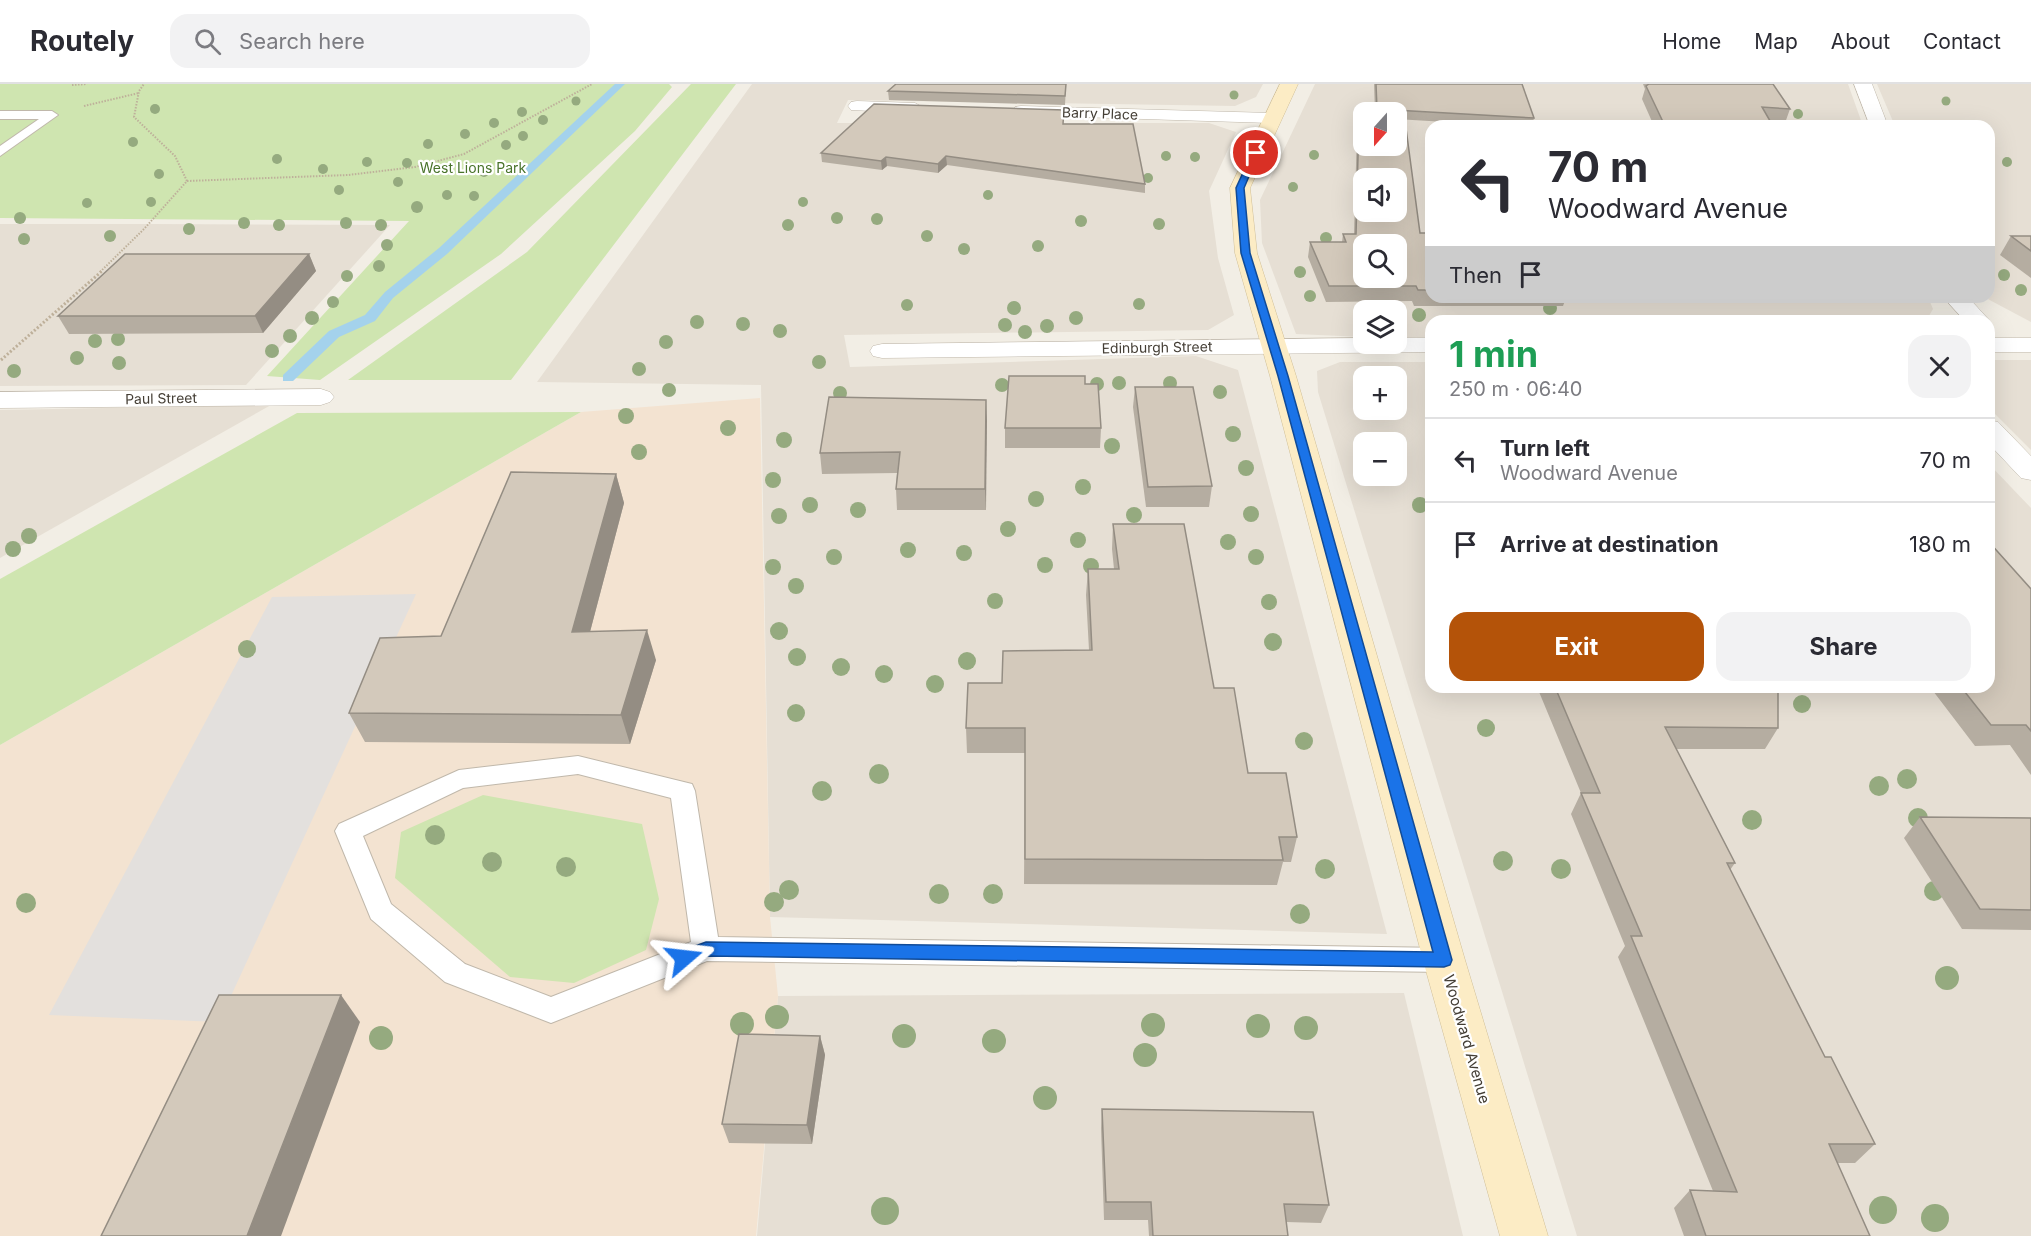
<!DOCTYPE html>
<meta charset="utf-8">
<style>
:root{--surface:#fff;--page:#f2f2f3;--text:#2b2b33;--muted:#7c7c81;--line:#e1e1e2;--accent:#b45309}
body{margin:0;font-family:Inter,sans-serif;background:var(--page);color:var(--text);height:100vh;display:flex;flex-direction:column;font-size:22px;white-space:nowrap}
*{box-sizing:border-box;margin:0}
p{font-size:20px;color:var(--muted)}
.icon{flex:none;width:33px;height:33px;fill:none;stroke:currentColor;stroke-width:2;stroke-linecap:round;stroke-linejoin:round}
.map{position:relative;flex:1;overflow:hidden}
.drawer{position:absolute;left:1425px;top:231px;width:570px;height:378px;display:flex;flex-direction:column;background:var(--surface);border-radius:18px;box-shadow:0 6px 24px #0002}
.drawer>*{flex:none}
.hud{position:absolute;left:1425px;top:36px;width:570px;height:183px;border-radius:18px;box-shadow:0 6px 24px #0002;background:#fff;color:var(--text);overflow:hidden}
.needle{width:39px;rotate:201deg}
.buttons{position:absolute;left:1353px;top:18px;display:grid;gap:12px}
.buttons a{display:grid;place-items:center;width:54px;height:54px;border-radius:12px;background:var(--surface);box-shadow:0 6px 24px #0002;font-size:30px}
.pin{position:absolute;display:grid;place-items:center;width:51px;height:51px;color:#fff;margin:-26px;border:3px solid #fff;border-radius:50%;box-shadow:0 2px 6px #0007}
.me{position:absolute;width:66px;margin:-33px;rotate:73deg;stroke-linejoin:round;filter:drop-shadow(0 0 4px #0008)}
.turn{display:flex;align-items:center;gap:21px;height:126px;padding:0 24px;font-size:27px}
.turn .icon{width:78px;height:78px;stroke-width:2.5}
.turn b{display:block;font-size:42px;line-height:51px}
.then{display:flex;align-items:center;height:57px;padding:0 24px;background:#0003;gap:12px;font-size:22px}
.round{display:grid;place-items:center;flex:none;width:63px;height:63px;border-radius:18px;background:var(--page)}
.head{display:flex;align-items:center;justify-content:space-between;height:102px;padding:0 24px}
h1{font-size:36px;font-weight:700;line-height:45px;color:#1e9e55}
.button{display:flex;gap:12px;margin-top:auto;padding:12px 24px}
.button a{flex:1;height:69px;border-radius:18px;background:var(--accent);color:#fff;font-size:24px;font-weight:700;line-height:69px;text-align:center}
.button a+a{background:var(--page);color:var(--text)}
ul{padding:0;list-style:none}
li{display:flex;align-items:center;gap:18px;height:84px;padding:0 24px;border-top:2px solid var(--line)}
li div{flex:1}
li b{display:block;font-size:22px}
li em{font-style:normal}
header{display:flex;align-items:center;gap:36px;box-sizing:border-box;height:84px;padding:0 30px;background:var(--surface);border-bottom:2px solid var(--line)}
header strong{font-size:28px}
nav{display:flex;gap:33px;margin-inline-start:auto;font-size:21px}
.search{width:420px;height:54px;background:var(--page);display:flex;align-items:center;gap:15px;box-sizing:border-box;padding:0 21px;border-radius:18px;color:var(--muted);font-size:22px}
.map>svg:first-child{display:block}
.residential{fill:#e6dfd4;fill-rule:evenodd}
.commercial{fill:#f3e3d1}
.green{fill:#cfe5b0}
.parking{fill:#e3e0dd}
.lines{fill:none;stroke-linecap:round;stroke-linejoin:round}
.stream{fill:#a4d2ec;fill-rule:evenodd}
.lane-casing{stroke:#c0b8ab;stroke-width:2}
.street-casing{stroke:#c0b8ab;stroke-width:1}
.secondary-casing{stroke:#d0bf97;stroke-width:1}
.path-far1{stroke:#beb09a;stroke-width:2;stroke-dasharray:1.5 1.5;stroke-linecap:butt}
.path{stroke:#beb09a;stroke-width:3;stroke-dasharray:2 2;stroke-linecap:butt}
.lane{fill:#fff;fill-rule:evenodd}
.street{fill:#fff;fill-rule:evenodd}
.secondary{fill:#fcecc5;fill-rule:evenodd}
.tree{fill:#95aa7f}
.wall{fill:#b5ada1}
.shaded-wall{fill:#948d83}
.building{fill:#d3c9bb;stroke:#948d83;stroke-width:1.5;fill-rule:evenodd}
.route{fill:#1a73e8;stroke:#114b97;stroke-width:1.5}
.labels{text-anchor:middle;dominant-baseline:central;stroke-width:4.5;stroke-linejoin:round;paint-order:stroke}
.far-street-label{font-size:14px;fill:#443e35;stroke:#fff}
.far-park-label{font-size:14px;fill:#49732b;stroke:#fff}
.street-label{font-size:15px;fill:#443e35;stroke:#fff}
</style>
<header>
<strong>Routely</strong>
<div class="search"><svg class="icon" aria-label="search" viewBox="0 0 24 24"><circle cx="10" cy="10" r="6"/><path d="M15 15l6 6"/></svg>Search here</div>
<nav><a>Home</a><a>Map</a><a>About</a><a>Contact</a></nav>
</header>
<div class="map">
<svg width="2031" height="1152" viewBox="0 0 2031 1152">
<rect width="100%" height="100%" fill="#f2eee5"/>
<g class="residential">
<path d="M752,0H1263L1256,13L1235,22L848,16L837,39H1209L1236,48L1209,107L1218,174L1234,231L1208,246L844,251L850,283L1196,272L1238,286L1387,850L770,833L761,301L537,298Z"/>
<path d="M1315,0H1848L1863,42H1431V213H1928L1933,225L1926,237H1431V253H1397L1396,226H1364L1363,253L1296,250L1262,159L1260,116ZM1364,28H1396V62H1364ZM1364,94H1396V128H1364ZM1364,160H1396V194H1364Z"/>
<path d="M1877,0H2031V238L1984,213H1989V42H1895Z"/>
<path d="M0,140H152L390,141L246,301L0,302Z"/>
<path d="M1989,276H2031V366L1989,324Z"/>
<path d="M1340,278H1431V603H1989V380L2031,424V1152H1577L1318,308L1317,287ZM1364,292H1396V326H1364ZM1364,358H1396V392H1364Z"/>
<path d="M271,321L0,474V326Z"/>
<path d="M1404,909L1463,1152H757L778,912Z"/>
</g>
<path class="commercial" d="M760,314L770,833L778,912L756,1152H0V661L581,328Z"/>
<g class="green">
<path d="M0,0H669L672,3L635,47L501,170L320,296L267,292L409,137L0,134Z"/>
<path d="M691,0H736L511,296H348L527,168Z"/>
<path d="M581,328L0,661V495L297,329Z"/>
<path d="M483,711L642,740L659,815L646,866L574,899L510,893L395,794L401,748Z"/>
</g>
<path class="parking" d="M416,510L219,938L49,931L272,513Z"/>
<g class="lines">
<path class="stream" d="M615,0H625L447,170L393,214L375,237L339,253L293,297H283V291L329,247L365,231L385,208L439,164Z"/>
<defs>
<g id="lane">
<path d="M0,27H52L58,31L0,72V62L39,35H0Z"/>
<path d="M578,672L692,700L695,707L718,853L1444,864L1454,867L1458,876L1454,885L1444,888L707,877L551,939L445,898L371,835L335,747L339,740L459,686ZM578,690L671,714L691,858L551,913L465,880L391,820L363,752L463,704Z"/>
</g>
<g id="street">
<path d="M1854,0H1872L1888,42H1870Z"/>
<path d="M857,17L915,19L924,24L915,29L851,26L848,22L851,18Z"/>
<path d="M1021,22L1271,29L1280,34L1271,39L1015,31L1012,27L1015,23Z"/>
<path d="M1943,213H1968L1990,237H1965Z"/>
<path d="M1364,254V260H1396V254H1431V268L882,274L873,272L870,267L873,262L882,260Z"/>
<rect x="1989" y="254" width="42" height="14"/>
<path d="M321,305L330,308L334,313L330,318L321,321L0,324V308Z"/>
<path d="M1989,336L1998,338L2031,372V396L2021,394L1989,360Z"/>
</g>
<path id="secondary" d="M1280,0H1298L1250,104L1257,169L1296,292L1465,876L1548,1152H1500L1423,876L1270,292L1235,169L1230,104Z"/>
</defs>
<use href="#lane" class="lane-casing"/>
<use href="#street" class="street-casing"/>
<use href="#secondary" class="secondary-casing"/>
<g class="path-far1">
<path d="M72,1L87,0"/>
<path d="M84,22L139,9"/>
<path d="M187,97L348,91L415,83L464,70L592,0"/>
<path d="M100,188L144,145L187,97L175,72L134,33L139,7L144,0"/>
</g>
<path class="path" d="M1,276L102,187"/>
<use href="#lane" class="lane"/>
<use href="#street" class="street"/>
<use href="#secondary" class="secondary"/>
</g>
<g class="tree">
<circle cx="1234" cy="11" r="4.5"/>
<circle cx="576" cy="17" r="4.5"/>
<circle cx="1946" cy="17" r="4.5"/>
<circle cx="155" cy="25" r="5"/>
<circle cx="522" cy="28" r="5"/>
<circle cx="1798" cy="30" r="5"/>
<circle cx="543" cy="36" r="5"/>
<circle cx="494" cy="39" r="5"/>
<circle cx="465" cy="50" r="5"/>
<circle cx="523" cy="52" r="5"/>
<circle cx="133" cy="58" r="5"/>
<circle cx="428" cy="60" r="5"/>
<circle cx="506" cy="61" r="5"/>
<circle cx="1314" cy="71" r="5"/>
<circle cx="1166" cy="72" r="5"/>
<circle cx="1195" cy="73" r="5"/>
<circle cx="277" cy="75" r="5"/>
<circle cx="367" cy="78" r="5"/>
<circle cx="2007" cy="78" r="5"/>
<circle cx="407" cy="79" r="5"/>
<circle cx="323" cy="85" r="5"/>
<circle cx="484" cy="88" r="5"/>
<circle cx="159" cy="90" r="5"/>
<circle cx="1148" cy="94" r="5"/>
<circle cx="398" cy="98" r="5"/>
<circle cx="1293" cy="103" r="5"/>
<circle cx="339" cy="106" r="5"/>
<circle cx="447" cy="111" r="5"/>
<circle cx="988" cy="111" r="5"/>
<circle cx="474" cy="112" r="5"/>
<circle cx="151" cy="118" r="5"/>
<circle cx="803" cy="118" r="5"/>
<circle cx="87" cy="119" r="5"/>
<circle cx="417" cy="123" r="6"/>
<circle cx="20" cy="134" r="6"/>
<circle cx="837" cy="134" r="6"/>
<circle cx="877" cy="135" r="6"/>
<circle cx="1081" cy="137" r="6"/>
<circle cx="244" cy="139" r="6"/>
<circle cx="346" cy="139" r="6"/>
<circle cx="1159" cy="140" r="6"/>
<circle cx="279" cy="141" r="6"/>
<circle cx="381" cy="141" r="6"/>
<circle cx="788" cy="141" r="6"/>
<circle cx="189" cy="145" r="6"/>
<circle cx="110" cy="152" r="6"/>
<circle cx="927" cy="152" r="6"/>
<circle cx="1326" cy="154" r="6"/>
<circle cx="24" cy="155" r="6"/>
<circle cx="387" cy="161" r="6"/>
<circle cx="1038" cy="162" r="6"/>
<circle cx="964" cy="165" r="6"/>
<circle cx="379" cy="182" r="6"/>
<circle cx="1300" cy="188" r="6"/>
<circle cx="2004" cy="191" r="6"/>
<circle cx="347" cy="192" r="6"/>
<circle cx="2021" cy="206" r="6"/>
<circle cx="1310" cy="212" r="6"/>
<circle cx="333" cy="218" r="6"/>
<circle cx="1139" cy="220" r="6"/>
<circle cx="907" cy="221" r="6"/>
<circle cx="1014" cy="224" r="7"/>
<circle cx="1550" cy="224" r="7"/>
<circle cx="1419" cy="231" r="7"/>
<circle cx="312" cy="234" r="7"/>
<circle cx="1076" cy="234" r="7"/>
<circle cx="697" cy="238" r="7"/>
<circle cx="743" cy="240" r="7"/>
<circle cx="1005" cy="241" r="7"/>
<circle cx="1047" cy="242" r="7"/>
<circle cx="780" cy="247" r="7"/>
<circle cx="1025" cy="248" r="7"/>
<circle cx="290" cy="252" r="7"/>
<circle cx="118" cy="255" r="7"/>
<circle cx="95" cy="257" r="7"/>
<circle cx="666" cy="258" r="7"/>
<circle cx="272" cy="267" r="7"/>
<circle cx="77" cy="274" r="7"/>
<circle cx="819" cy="278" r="7"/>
<circle cx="119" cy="279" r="7"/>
<circle cx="639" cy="285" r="7"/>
<circle cx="14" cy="287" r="7"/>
<circle cx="1119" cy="299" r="7"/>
<circle cx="1170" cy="299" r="7"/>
<circle cx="1097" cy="300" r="7"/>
<circle cx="1002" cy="301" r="7"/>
<circle cx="669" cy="306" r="7"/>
<circle cx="1220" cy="308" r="7"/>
<circle cx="840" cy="309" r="7"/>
<circle cx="626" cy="332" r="8"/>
<circle cx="728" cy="344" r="8"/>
<circle cx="1233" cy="350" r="8"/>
<circle cx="784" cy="356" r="8"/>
<circle cx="1112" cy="362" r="8"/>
<circle cx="639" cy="368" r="8"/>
<circle cx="1246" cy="384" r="8"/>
<circle cx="773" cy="396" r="8"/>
<circle cx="1083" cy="403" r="8"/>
<circle cx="1036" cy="415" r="8"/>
<circle cx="810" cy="421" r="8"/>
<circle cx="1420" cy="421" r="8"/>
<circle cx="858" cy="426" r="8"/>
<circle cx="1251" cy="430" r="8"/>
<circle cx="1134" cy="431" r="8"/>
<circle cx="779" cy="432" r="8"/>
<circle cx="1008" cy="445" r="8"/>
<circle cx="29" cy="452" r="8"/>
<circle cx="1078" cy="456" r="8"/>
<circle cx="1228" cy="458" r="8"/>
<circle cx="13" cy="465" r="8"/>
<circle cx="908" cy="466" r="8"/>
<circle cx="964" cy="469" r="8"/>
<circle cx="834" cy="473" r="8"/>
<circle cx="1256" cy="473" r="8"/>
<circle cx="1045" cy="481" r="8"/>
<circle cx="1091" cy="482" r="8"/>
<circle cx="773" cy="483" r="8"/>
<circle cx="796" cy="502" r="8"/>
<circle cx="995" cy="517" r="8"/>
<circle cx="1269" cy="518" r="8"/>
<circle cx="779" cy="547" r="9"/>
<circle cx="1273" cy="558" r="9"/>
<circle cx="247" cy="565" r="9"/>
<circle cx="797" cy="573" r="9"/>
<circle cx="967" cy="577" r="9"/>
<circle cx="841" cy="583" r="9"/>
<circle cx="884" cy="590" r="9"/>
<circle cx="935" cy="600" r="9"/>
<circle cx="1802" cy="620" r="9"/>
<circle cx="796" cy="629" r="9"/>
<circle cx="1486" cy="644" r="9"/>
<circle cx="1304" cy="657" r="9"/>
<circle cx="879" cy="690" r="10"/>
<circle cx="1907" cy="695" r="10"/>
<circle cx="1879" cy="702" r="10"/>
<circle cx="822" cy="707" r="10"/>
<circle cx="1918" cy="734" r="10"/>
<circle cx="1752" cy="736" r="10"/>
<circle cx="435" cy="751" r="10"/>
<circle cx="1503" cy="777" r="10"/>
<circle cx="492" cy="778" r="10"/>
<circle cx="566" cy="783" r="10"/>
<circle cx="1325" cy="785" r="10"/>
<circle cx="1561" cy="785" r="10"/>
<circle cx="789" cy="806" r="10"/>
<circle cx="1934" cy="807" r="10"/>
<circle cx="939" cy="810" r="10"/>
<circle cx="993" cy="810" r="10"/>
<circle cx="774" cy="818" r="10"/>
<circle cx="26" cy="819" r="10"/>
<circle cx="1300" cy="830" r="10"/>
<circle cx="1947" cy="894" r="12"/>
<circle cx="777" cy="933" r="12"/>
<circle cx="742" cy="940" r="12"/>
<circle cx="1153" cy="941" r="12"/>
<circle cx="1258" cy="942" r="12"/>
<circle cx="1306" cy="944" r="12"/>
<circle cx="904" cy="952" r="12"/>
<circle cx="381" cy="954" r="12"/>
<circle cx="994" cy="957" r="12"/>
<circle cx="1145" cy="971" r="12"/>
<circle cx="1045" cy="1014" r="12"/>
<circle cx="1883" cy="1126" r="14"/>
<circle cx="885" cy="1127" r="14"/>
<circle cx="1935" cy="1134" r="14"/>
</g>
<g class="wall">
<path d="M1066,0L1065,21L889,16L888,7Z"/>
<path d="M1374,0H1522L1534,34L1532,42H1512L1396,35V28H1375Z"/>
<path d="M1643,0H1773L1790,25L1785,39L1770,38L1773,42H1654L1642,15L1645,5Z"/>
<path d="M1359,33L1420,149H1431V213H1850L1847,219L1688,218L1684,214H1566L1563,222H1414L1412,217L1326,218L1308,173L1310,158H1342L1343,150H1354L1357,47Z"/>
<path d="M1064,40L1145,100V109L947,81L938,89L887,82L882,86L822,78L821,69Z"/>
<path d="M2011,152H2031V194L2000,171Z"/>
<path d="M309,170L316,187L263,249L69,250L58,232Z"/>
<path d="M1085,300L1101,344L1100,364H1005V344Z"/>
<path d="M1135,303L1212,402L1209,423H1146L1133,323Z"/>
<path d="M986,316V426H897L896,405L897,389L822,390L820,369Z"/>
<path d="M616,390L624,419L590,548L656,576L630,660L365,658L349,629L441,552Z"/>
<path d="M1113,440L1214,604L1248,689L1297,753L1291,778H1283L1277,801L1024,800L1025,669H967L966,644L1002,599L1089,566L1086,511L1088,485H1114L1112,465Z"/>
<path d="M2031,505V691L2010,661L1975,662L1930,603H1989Z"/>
<path d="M1537,603H1778V644L1765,665H1676L1735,779L1730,786L1825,973L1875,1060L1855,1079H1837L1870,1152H1684L1674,1124L1690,1106L1713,1107L1618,873L1625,862L1571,730L1581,709Z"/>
<path d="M1920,733L2031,734V846L1962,845L1904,754Z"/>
<path d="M820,952L825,971L812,1060L729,1059L722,1040Z"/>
<path d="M1102,1025L1329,1121L1321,1139L1286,1138L1288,1152H1149L1148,1136H1104L1101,1044Z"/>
</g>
<g class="shaded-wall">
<path d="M946,72L947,81L938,89V80Z"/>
<path d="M886,73L887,82L882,86L881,77Z"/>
<path d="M309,170L316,187L263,249L255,232Z"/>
<path d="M986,316L987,336L986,426L985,405Z"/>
<path d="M616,390L624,419L582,578L572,548Z"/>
<path d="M647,546L656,576L630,660L621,631Z"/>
<path d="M341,911L360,938L281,1152H247Z"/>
<path d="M820,952L825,971L812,1060L807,1041Z"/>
</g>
<g class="building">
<path d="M896,0H1066L1065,12L888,7Z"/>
<path d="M1376,0H1522L1534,34L1377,25Z"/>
<path d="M1649,0H1773L1790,25L1762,23L1773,42H1665L1646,2Z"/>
<path d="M874,20L1064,26L1063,40H1133L1145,100L946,72L938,80L886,73L881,77L821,69Z"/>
<path d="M1359,33H1364V62H1396V36L1405,37L1420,149H1431V206H1418L1416,202H1329L1310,158H1346L1343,150H1356ZM1364,94H1396V128H1364ZM1364,160H1396V194H1364Z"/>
<path d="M2011,152H2031V167Z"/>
<path d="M125,170H309L255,232H58Z"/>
<path d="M1009,292H1085V300H1098L1101,344H1005Z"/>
<path d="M1135,303H1193L1212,402L1148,403Z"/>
<path d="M829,313L986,316L985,405H896L900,368L820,369Z"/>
<path d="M511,388L616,390L572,548L647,546L621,631L349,629L380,554L441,552Z"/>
<path d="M1113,440H1184L1214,604H1234L1248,689H1286L1297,753H1279L1283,776L1025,775V644H966L968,599H1002L1003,567L1092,566L1088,485H1119Z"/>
<path d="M1989,458L2031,505V647L2026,641H1991L1961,603H1989Z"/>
<path d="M1555,603H1778V644L1665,643L1735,779H1727L1825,973H1831L1875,1060H1829L1870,1152H1706L1690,1106L1737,1108L1631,852H1642L1581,709H1600Z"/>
<path d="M1920,733L2031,734V826L1980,825Z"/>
<path d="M219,911H341L247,1152H101Z"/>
<path d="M739,950L820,952L807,1041L722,1040Z"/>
<path d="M1102,1025L1313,1028L1329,1121L1284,1120L1288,1152H1153L1151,1118H1106Z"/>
</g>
<path class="route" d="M1256,67L1259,69L1244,104L1250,169L1288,292L1452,876L1450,881L1444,883L707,872L684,881L678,879L676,874L678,868L706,858L1433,868L1278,292L1241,169L1236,104L1252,69Z"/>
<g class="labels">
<g class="far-street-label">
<text transform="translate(1100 29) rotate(2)">Barry Place</text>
<text transform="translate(1157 263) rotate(-1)">Edinburgh Street</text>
<text transform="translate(161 314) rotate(-1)">Paul Street</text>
</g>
<g class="far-park-label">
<text x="473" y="83">West Lions Park</text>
</g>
<g class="street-label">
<text transform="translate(1467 955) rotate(74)">Woodward Avenue</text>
</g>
</g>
</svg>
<div class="buttons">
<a><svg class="needle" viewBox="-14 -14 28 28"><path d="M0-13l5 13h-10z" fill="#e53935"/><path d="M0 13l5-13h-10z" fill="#7c7c81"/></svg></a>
<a><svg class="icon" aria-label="sound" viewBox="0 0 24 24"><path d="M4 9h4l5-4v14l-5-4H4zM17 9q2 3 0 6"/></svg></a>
<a><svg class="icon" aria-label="search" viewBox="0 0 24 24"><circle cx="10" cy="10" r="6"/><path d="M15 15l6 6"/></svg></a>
<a><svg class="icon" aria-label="layers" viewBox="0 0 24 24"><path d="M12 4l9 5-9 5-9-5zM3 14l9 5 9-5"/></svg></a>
<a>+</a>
<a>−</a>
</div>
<div class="pin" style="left:1256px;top:69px;background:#d93025"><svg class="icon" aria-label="arrive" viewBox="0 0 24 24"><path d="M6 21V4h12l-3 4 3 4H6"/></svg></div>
<svg class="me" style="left:684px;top:874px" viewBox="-20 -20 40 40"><path d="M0-17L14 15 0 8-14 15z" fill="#1a73e8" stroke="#fff" stroke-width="4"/></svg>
<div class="hud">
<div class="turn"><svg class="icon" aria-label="left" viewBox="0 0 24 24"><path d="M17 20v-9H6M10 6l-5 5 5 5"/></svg><div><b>70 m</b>Woodward Avenue</div></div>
<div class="then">Then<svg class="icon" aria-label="arrive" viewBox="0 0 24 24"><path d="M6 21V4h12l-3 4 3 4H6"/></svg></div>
</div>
<section class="drawer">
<div class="head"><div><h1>1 min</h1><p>250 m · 06:40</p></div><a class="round"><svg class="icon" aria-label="close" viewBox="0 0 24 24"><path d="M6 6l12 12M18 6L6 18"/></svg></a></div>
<ul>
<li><svg class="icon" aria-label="left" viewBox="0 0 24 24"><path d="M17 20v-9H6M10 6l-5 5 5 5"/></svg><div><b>Turn left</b><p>Woodward Avenue</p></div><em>70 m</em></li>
<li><svg class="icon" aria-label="arrive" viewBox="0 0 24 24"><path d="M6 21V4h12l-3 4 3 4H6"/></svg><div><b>Arrive at destination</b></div><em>180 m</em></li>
</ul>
<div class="button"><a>Exit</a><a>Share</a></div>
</section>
</div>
